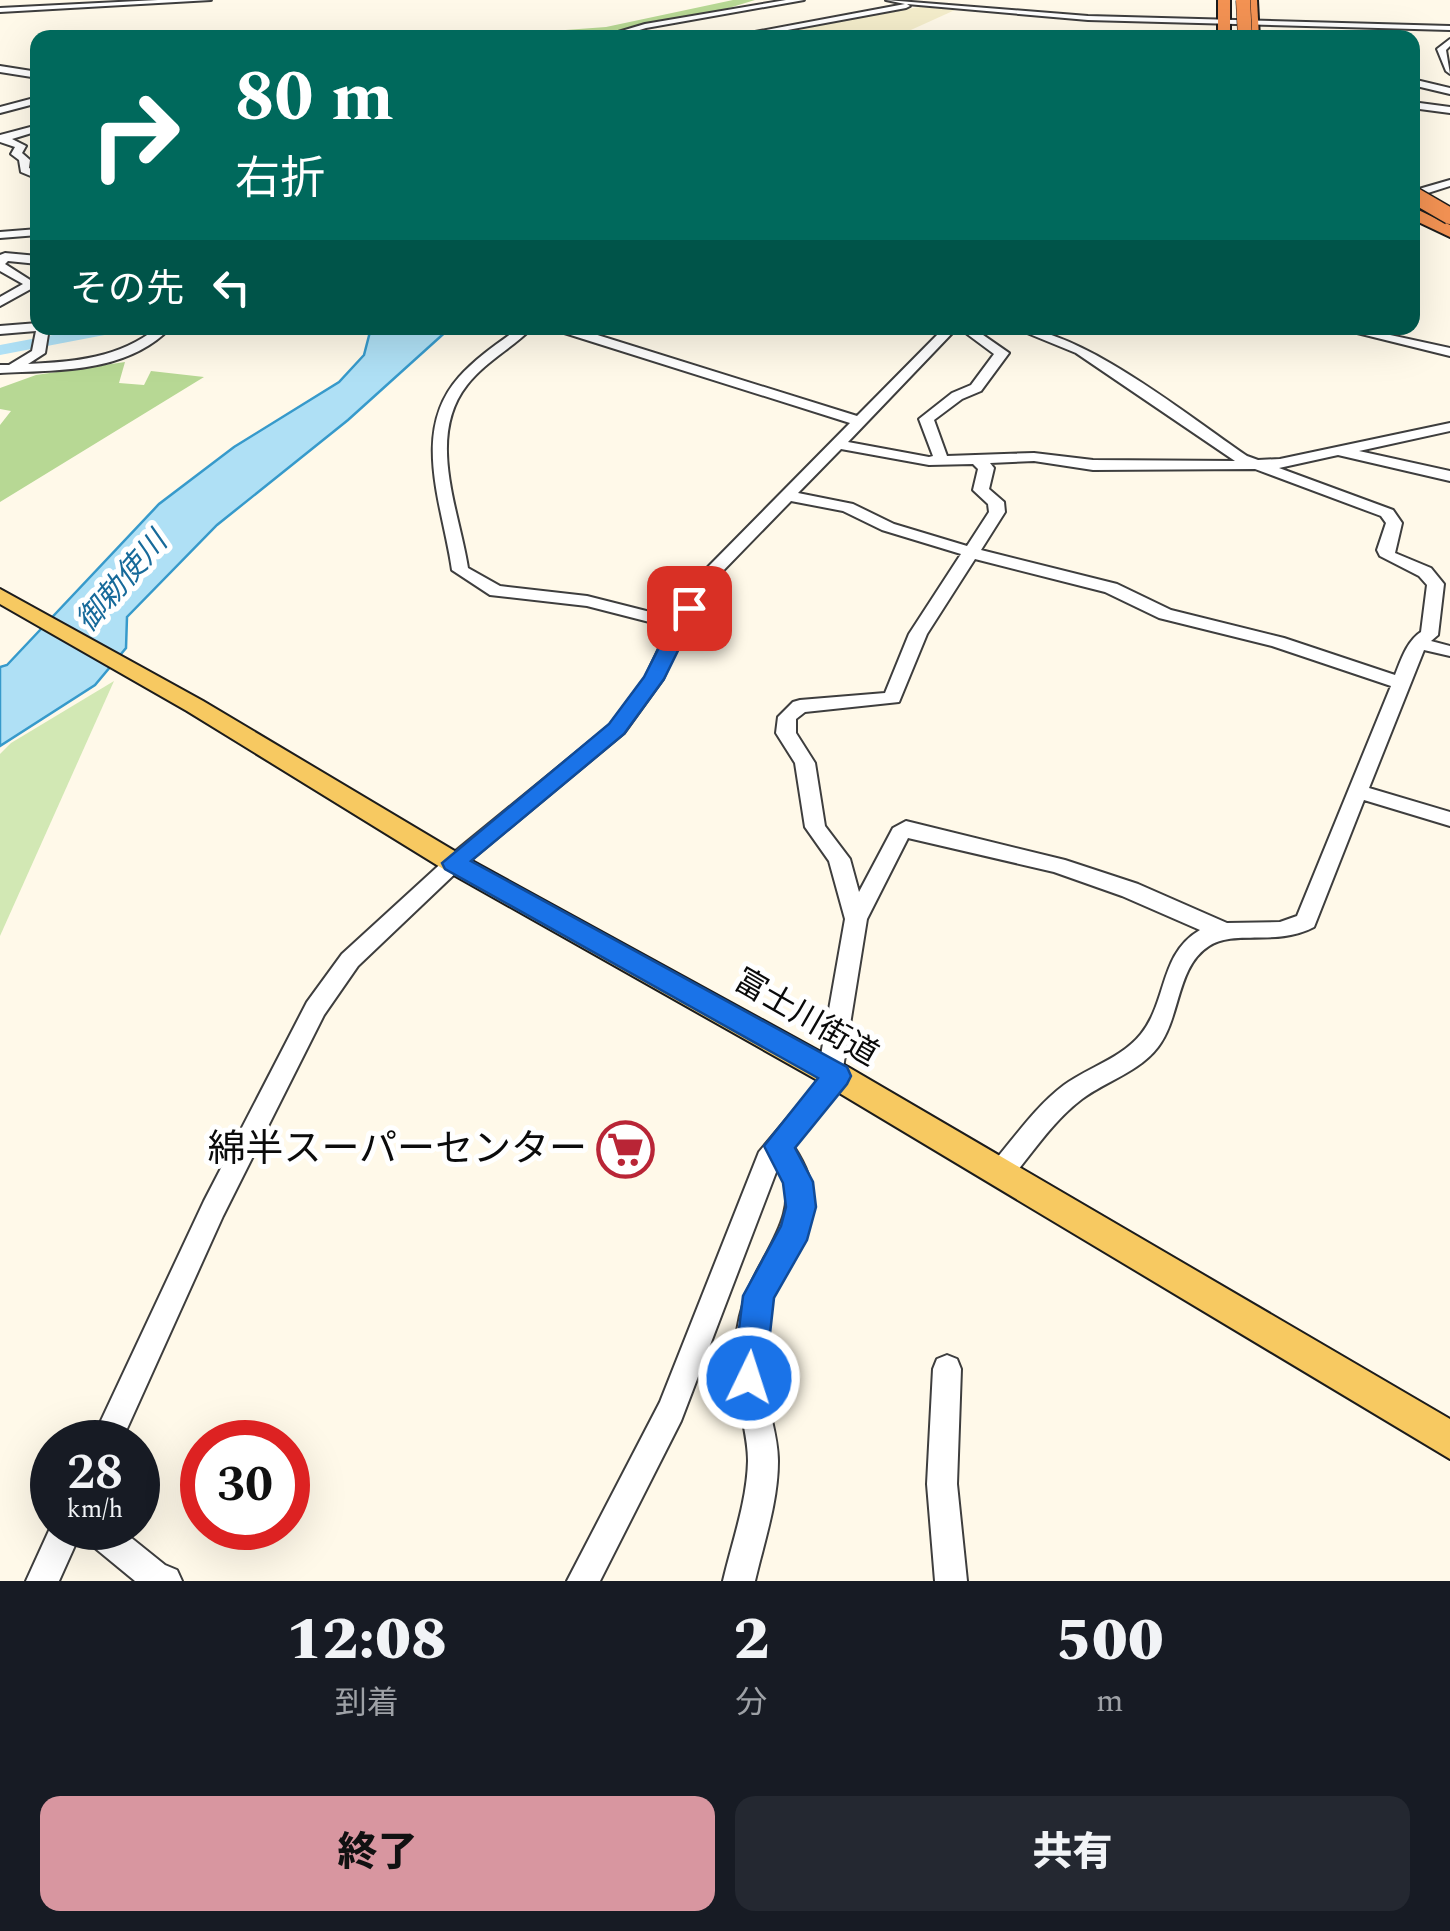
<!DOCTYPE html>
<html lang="ja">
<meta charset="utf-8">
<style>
:root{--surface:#171b24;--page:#242831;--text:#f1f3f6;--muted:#9ea1a6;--accent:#d896a0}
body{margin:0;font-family:Spectral,"Noto Sans JP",serif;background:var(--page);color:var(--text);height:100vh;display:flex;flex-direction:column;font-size:38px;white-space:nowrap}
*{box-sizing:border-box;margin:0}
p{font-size:32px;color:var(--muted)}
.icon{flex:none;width:55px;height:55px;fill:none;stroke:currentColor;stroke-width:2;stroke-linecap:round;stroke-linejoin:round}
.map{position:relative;height:1581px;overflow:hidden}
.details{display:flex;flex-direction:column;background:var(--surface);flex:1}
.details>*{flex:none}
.guide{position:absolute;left:30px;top:30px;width:1390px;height:305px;border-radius:20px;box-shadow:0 10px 40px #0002;background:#00695c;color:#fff;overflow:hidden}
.speed{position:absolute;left:30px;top:1420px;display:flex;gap:20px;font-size:50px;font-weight:700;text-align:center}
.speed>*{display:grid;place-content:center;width:130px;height:130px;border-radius:50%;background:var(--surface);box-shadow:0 10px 40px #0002;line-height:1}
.speed small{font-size:25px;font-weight:400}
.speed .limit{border:15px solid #d22;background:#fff;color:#111}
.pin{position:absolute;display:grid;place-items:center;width:85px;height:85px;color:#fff;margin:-42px;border-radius:20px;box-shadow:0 5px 15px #0006}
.me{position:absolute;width:110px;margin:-55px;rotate:4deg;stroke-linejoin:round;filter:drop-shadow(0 0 8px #0008)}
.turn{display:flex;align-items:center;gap:35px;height:210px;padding:0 40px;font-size:45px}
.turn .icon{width:130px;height:130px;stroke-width:2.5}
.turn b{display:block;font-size:70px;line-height:85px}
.then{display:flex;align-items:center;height:95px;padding:0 40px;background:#0003;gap:20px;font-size:38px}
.eta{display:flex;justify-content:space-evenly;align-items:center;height:170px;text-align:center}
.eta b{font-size:60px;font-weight:800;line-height:70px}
.cta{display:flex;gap:20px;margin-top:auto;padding:20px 40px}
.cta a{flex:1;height:115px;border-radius:20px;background:var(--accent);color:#111;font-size:40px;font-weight:800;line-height:115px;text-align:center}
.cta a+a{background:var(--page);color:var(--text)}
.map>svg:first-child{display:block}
.farmland{fill:#f4edcb}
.green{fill:#d2e8b4}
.forest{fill:#b7d894}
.water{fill:#afe0f5;stroke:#379acb;stroke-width:2.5}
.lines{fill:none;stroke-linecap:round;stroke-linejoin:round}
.river{fill:#afe0f5;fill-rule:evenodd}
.minor-casing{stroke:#3e3e3e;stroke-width:4}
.major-casing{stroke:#1c1c1c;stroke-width:4}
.highway-casing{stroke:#1c1c1c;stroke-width:4}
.minor{fill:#fff;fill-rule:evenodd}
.major{fill:#f7c961;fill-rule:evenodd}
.highway{fill:#f39253;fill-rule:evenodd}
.highway-bridge-far1-casing{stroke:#1c1c1c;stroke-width:15;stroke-linecap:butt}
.highway-bridge-casing{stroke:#1c1c1c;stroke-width:19;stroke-linecap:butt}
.highway-bridge-far1{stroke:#f39253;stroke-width:14}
.highway-bridge{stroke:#f39253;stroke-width:16}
.route{fill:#1a73e8;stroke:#114b97;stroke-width:2.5}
.labels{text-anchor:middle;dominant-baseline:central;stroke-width:10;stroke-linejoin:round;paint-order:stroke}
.far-water-label{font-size:30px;font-style:italic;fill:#176a9a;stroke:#fff}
.street-label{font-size:32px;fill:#0b0b0b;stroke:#fff}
.near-poi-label{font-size:38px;fill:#0b0b0b;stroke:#fff;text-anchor:end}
</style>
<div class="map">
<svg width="1450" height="1581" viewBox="0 0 1450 1581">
<rect width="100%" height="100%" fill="#fff9e9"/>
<path class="farmland" d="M919,7L955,10L902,34L737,38Z"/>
<path class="green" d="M114,681L0,936V754L11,743Z"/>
<g class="forest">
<path d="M733,0H755L706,15L646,24L594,37L459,38L606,27Z"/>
<path d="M125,362L119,383L144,385L151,371L204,377L0,502V425L11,411L0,409V388L36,375Z"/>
</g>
<path class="water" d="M371,328H450L348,420L217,525L127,617L126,648L95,685L0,746V667L7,665L159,504L234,447L339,382L364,355Z"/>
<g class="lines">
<path class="river" d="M90,328H124L115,333L0,355V345Z"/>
<defs>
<g id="minor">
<path d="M158,0H211L0,12V8Z"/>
<path d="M786,0H804L646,28L613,38H598L645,24Z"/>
<path d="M886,0L1088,16L1450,26V30L1088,20L907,4L910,6L906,8L744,38H723L905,4Z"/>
<path d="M1450,39V46L1446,50L1450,74L1446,71L1437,49Z"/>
<path d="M0,66L38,72V78L0,72Z"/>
<path d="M1412,79L1450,88V94L1412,85Z"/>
<path d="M38,97V103L0,113V107Z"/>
<path d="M1412,102L1450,107V113L1412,108Z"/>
<path d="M38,125V131L12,139L26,146L22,153L30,160L29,168L38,172V179L21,172L19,160L11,154L15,147L0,142V135Z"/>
<path d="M1450,180V186L1412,198V191Z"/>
<path d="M38,229V235L0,238V232Z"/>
<path d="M5,253L38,256V264L8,261L5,264L38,285L0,306V297L23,284L0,271V255Z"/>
<path d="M38,323V328H49L45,353L28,364C75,362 119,358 157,328H170C127,373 58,370 0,373V365H9L32,351L36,331L0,334V326Z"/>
<path d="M519,328H532C512,348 485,362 467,385C426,437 459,510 468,568L500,586L587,596L674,618L705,570L850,423L558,331L557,328H575L857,416L944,328H957L848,442L929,457L933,456L919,419L952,393L971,385L994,354L959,328H973L1009,353L981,391L962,399L934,420L947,456L1034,453L1093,460L1235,461L1076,353L1015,328C1080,328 1191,418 1247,456L1258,460L1280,459L1450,423V431L1359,451L1450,471V481L1338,455L1279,468L1393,510L1402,523L1395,553L1431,568L1444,584L1438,635L1431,641L1450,646V656L1424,650L1369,788L1450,812V826L1364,800L1314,927C1276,947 1236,929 1209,946C1176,967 1181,1017 1158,1047C1139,1072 1106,1081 1082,1099C1053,1121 1033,1152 1010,1180L1001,1183L992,1180L988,1172L992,1164C1015,1137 1036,1106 1064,1085C1089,1067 1122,1058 1141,1034C1168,1000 1159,954 1200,930L1122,896L1054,872L908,838L867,919L843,1068L849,1076L794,1147C840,1217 788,1239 771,1302C764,1328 761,1359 765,1386C768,1411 778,1435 778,1461C778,1502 764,1542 755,1581H723C732,1542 747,1502 748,1461C748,1438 741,1415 737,1393C732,1363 735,1330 744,1301C756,1259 806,1212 778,1167L681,1421L600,1581H567L660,1402L759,1152L821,1078L818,1072L845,919L829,861L805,827L795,763L776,733L778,717L793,702L800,700L885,693L909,634L961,554L882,530L843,511L791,501L717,577L688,624L663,679L624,733L461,868L358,966L324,1015L223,1216L121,1442H91L204,1201L307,1002L342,954L447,858L610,725L645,678L669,627L587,606L490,595L452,570C443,506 410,432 459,377C476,358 498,343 519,328ZM841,449L929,465L973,464L978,469L973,490L988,504L989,512L967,546L894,524L853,504L798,493ZM1034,461L1093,470L1255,469L1381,516L1386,523L1377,550L1380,556L1419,576L1427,585L1421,632C1407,641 1401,660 1395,675L1284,638L1171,610L1117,584L981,550L1005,512L1004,502L989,489L994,468L990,463ZM975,559L1105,592L1159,618L1272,646L1391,686L1297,916L1280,922L1227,923L1138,884L1065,860L906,821L893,828L859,892L850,859L825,826L815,763L796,733V719L805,712L899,702L927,634Z"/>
<path d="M1337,328H1358L1450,348V356Z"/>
<path d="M947,1355L957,1359L961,1369L957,1484L967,1581H935L927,1484L933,1369L937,1359Z"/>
<path d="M52,1524V1528H119L165,1565L177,1570L182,1581H135L84,1539L81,1532L59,1581H26Z"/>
</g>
<path id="major" d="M0,589L203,701L463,856L848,1067L1450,1419V1459L826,1085L445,870L187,711L0,604Z"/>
<g id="highway">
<rect x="1218" y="0" width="12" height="38"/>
<path d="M1245,0H1257L1259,38H1247Z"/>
<path d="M1412,207L1450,225V237L1412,219Z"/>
</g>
</defs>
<use href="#minor" class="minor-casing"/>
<use href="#major" class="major-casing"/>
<use href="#highway" class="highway-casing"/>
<use href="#minor" class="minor"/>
<use href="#major" class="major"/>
<use href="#highway" class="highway"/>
<defs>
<path id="highway-bridge-far1" d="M1243,0L1245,38"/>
<path id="highway-bridge" d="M1412,194L1450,216"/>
</defs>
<use href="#highway-bridge-far1" class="highway-bridge-far1-casing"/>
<use href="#highway-bridge" class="highway-bridge-casing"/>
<use href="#highway-bridge-far1" class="highway-bridge-far1"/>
<use href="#highway-bridge" class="highway-bridge"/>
</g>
<path class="route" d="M689,602L699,608L664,679L624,734L471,861L847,1067L851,1076L847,1084L795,1148L813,1182L816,1207L807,1240L774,1298L765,1378L761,1389L749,1394L737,1389L733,1378L743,1296L781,1226L786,1207L783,1183L764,1146L818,1078L445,869L442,863L609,724L644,677L679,608Z"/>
<defs>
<symbol id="supermarket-ring" viewBox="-11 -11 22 22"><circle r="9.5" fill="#fff" stroke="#b92536" stroke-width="1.5"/><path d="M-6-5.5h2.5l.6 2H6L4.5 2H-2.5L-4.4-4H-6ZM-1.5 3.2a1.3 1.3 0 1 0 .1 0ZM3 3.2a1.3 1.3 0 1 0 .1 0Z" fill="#b92536"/></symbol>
</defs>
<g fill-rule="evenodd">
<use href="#supermarket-ring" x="594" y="1118" width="63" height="63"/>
</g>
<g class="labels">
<g class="far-water-label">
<text transform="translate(122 582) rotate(-49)">御勅使川</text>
</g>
<g class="street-label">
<text transform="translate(806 1018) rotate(30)">富士川街道</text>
</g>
<g class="near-poi-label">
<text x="587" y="1150">綿半スーパーセンター</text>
</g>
</g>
</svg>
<div class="speed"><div>28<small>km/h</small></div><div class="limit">30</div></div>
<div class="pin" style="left:689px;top:608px;background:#d93025"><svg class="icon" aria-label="arrive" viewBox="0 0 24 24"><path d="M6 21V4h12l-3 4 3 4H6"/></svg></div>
<svg class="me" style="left:749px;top:1378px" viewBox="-20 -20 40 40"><circle r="17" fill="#1a73e8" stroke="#fff" stroke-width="3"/><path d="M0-11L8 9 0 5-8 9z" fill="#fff"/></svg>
<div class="guide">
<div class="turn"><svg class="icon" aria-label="right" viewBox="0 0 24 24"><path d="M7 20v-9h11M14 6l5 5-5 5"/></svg><div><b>80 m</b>右折</div></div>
<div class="then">その先<svg class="icon" aria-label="left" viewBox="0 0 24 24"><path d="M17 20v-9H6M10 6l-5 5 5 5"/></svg></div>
</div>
</div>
<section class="details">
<div class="eta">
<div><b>12:08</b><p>到着</p></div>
<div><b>2</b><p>分</p></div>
<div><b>500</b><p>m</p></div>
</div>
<div class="cta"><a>終了</a><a>共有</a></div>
</section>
